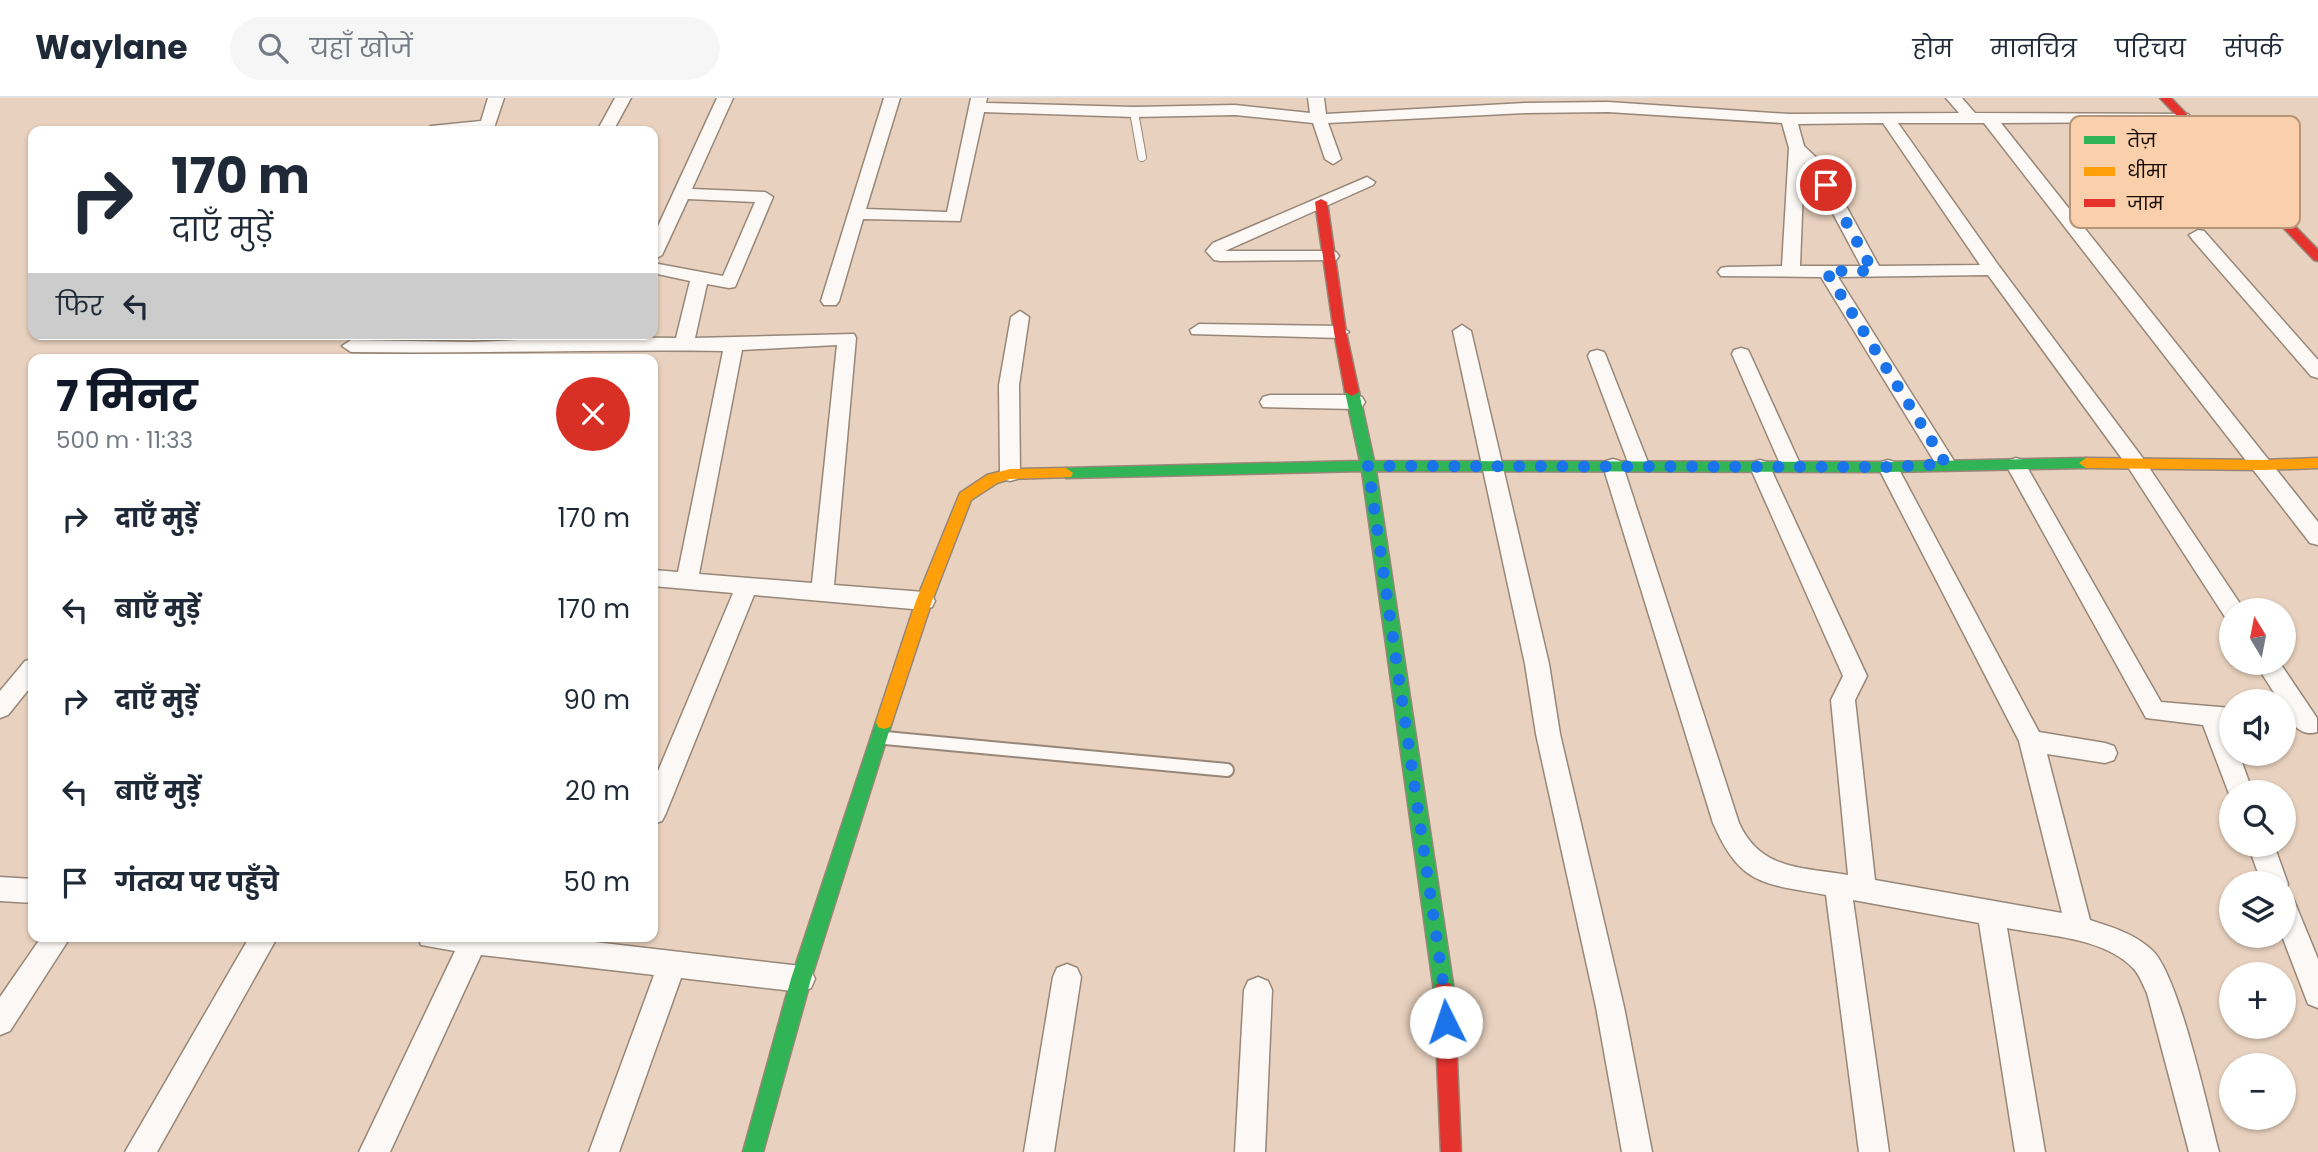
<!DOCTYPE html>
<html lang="hi">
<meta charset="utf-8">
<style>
:root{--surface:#fff;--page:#f6f6f7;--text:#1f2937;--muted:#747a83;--line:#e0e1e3;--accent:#111827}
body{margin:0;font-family:Poppins,"Noto Sans Devanagari",sans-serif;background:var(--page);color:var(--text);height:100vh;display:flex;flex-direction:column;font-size:26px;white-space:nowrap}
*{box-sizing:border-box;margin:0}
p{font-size:23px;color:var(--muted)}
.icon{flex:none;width:38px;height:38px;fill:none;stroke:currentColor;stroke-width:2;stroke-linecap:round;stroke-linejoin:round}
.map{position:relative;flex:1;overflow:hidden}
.panel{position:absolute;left:28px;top:256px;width:630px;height:588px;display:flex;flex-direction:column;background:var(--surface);border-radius:14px;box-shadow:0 2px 5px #0004}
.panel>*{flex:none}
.top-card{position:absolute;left:28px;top:28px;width:630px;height:214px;border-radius:14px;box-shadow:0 2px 5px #0004;background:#fff;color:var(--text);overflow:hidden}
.needle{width:46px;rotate:350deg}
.controls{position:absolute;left:2219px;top:500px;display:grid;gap:14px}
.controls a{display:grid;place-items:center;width:77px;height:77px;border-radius:50%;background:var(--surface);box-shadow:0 2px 5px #0004;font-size:35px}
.pin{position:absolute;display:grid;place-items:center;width:60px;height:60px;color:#fff;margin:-30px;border:4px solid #fff;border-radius:50%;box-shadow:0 2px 7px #0007}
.me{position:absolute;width:77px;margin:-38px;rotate:356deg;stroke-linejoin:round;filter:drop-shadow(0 0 5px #0008)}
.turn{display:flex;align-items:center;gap:24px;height:147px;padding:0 28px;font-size:32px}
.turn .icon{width:91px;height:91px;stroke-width:2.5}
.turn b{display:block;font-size:49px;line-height:60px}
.then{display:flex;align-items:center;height:66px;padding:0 28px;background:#0003;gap:14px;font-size:26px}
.round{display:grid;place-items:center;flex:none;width:74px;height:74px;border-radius:37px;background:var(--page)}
.summary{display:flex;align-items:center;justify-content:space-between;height:119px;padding:0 28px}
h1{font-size:42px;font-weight:700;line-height:52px;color:var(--accent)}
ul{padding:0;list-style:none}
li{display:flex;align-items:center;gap:21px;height:91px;padding:0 28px}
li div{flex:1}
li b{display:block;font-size:26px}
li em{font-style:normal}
header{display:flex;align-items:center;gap:42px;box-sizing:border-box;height:98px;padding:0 35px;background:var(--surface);border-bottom:2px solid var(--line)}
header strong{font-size:33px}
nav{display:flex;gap:38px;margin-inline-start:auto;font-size:24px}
.search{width:490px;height:63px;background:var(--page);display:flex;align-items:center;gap:18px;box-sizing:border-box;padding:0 24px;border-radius:38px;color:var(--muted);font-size:26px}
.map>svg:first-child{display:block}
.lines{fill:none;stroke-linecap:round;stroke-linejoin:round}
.lane-far1-casing{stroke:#988778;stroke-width:10}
.lane-casing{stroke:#988778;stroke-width:16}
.street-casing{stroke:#988778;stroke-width:3}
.fast-casing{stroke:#988778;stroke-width:3}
.slow-casing{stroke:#988778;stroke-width:3}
.jam-casing{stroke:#988778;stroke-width:3}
.lane-far1{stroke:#fcf8f5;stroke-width:8}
.lane{stroke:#fcf8f5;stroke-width:12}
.street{fill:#fcf8f5;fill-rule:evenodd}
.fast{fill:#30b455;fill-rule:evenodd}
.slow{fill:#ff9f0a;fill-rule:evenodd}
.jam{fill:#e5322d;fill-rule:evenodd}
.route{stroke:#1a73e8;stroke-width:12;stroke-dasharray:0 21.6}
.key{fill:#fad0ac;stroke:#b79579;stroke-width:2}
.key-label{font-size:19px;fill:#1a0c02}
</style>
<header>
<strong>Waylane</strong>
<div class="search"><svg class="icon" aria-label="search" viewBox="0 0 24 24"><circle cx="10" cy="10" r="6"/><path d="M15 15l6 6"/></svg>यहाँ खोजें</div>
<nav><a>होम</a><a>मानचित्र</a><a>परिचय</a><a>संपर्क</a></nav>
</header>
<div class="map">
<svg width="2318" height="1054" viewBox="0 0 2318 1054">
<rect width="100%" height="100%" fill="#e8d1be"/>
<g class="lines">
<defs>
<path id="lane-far1" d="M1134,14L1142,59"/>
<path id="lane" d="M885,640L1227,672"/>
<g id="street">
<path d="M488,0H504L493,33H423L431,28L481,23Z"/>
<path d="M615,0H631L613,33H597Z"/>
<path d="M717,0H733L692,91L765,94L773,99L735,189L729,190L707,186L695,240L854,236L856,240L834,487L924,494L932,497L935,503L932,509L924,512L754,497L666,715L662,723L653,726V685L733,495L653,488V472L678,474L723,253C599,251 475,256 351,254L342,248L351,242L472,244L594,239L676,240L690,183L653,175V165L723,178L755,104L688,101L662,157L653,162V139ZM837,247L812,485L699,476L742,252Z"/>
<path d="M884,0H900L866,111L947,114L971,0H987L986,5L1134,9L1235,7L1310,15L1308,0H1324L1326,16L1525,5L1608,4L1789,16L1959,15L1946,0H1962L1975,15L2188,16L2191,19L2183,24L2001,25L2318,424V447L2310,445L1984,25H1898L1999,168L2142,359L2241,507L2244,513H2231V521L2225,519L2128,369L1988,177L1838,179L1956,366L1953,371H1939L1821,179L1721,178L1718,174L1721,170L1727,169L1782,168L1789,50L1782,25L1608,14L1525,15L1328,25L1341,61L1333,66L1325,61L1313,25L1235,17L1134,19L984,14L960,123L863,121L839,203L836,207H824L821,203ZM1883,25L1980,167L1879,168L1823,66L1804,48L1798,26ZM1804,65L1808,69L1861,168H1800Z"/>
<path d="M1367,79L1375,84L1373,87L1225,153H1330L1336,154L1339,158L1336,162L1220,163L1214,162L1206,153L1213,145Z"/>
<path d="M2198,132L2204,133L2318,262V280L2311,278L2192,141L2189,137Z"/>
<path d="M1020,213L1029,219L1019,287L1020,376L1017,381L1010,383L1003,381L1000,376L999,287L1011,219Z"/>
<path d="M1199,226L1340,228L1349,234L1340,240L1192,236L1190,232Z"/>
<path d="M1462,227L1471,233L1549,566L1560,636L1624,909L1652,1054H1622L1596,909L1536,636L1525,566L1453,233Z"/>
<path d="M1741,250L1748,252L1750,256L1801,368L1798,373H1784L1781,368L1732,256L1734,252Z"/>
<path d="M1597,252L1604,254L1606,258L1649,367L1646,372H1632L1629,367L1588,258L1590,254Z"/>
<path d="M1270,297H1355L1362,299L1365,304L1362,309L1355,311L1263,309L1260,304L1263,299Z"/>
<path d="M2016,360L2023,362L2161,604L2231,610V630H2229L2231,656H2239L2253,695H2231V701L2203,627L2146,620L2006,367L2009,362Z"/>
<path d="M1613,361L1620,363L1623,368L1739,725C1761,773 1803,769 1848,777L1831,602L1843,578L1750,369L1753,364L1760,362L1767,364L1770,369L1867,578L1855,602L1875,782L2062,815L2019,643L1878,369L1881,364L1888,362L1895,364L2039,634L2105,645L2114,648L2117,655L2114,662L2105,665L2047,656L2090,822C2112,829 2135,836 2152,852C2179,877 2208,1013 2219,1054H2189L2147,895C2143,887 2139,876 2133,870C2103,839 2047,838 2007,830L2045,1054H2015L1979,825L1853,802L1889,1054H1859L1826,797C1764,785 1741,789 1713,725L1603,368L1606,363Z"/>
<path d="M33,561V586L8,617L0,620V593L25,563Z"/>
<path d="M2255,565H2280L2317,620V634C2300,640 2284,620 2284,604H2280Z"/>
<path d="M2248,747H2274L2288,786L2284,794V786H2262Z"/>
<path d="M0,779L33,781V805L0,803Z"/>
<path d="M2284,797L2293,800L2318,861V910L2308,906L2282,838Z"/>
<path d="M42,838H71L10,933L0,937V899Z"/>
<path d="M250,838H278L157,1054H125Z"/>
<path d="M418,838H543L801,868L811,872L815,881L811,890L801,894L681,880L619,1054H589L654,877L481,857L390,1054H359L455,853L421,847Z"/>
<path d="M1067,866L1077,870L1081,879L1054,1054H1024L1053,879L1057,870Z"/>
<path d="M1258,879L1268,883L1272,892L1265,1054H1235L1244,892L1248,883Z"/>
</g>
<g id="fast">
<path d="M1352,290L1359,294L1374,363L1888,364L2086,360L2093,365L2086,370L1888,374L1376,373L1454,893L1451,900L1444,902L1437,900L1434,893L1362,373L1066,380L1059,375L1066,370L1360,363L1345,294Z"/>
<path d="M884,617L890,619L892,624L811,881L763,1054H743L791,881L876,624L878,619Z"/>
</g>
<g id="slow">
<path d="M2086,360L2264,362L2318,360V370L2264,372L2086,370L2079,365Z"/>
<path d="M1066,370L1073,375L1071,379L1010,381L997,385L971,402L932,503L892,624L890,629L884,631L878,629L876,624L916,503L960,395L987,377L1010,371Z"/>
</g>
<g id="jam">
<path d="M2160,0H2171L2318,152V163L2314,162Z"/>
<path d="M1321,101L1327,104L1346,234L1359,294L1352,298L1345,294L1334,234L1315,104Z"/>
<path d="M1444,884L1451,886L1454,893L1461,1054H1441L1434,893L1437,886Z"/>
</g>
</defs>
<use href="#lane-far1" class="lane-far1-casing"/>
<use href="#lane" class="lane-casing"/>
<use href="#street" class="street-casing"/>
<use href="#fast" class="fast-casing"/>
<use href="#slow" class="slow-casing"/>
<use href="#jam" class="jam-casing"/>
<use href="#lane-far1" class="lane-far1"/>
<use href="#lane" class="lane"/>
<use href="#street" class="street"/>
<use href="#fast" class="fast"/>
<use href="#slow" class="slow"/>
<use href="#jam" class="jam"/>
</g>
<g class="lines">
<path class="route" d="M1446,924L1445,898L1368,368L1888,369L1946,366L1826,173H1873L1826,87"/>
</g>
<rect x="2070" y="18" width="230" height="112" rx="10" class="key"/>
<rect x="2084" y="38" width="31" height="8" fill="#30b455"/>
<rect x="2084" y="69" width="31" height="9" fill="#ff9f0a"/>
<rect x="2084" y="101" width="31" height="8" fill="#e5322d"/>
<g class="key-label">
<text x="2127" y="49">तेज़</text>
<text x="2127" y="80">धीमा</text>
<text x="2127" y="112">जाम</text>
</g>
</svg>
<div class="controls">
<a><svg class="needle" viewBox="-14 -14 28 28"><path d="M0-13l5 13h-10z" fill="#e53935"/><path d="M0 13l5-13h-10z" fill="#747a83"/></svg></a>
<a><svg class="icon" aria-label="sound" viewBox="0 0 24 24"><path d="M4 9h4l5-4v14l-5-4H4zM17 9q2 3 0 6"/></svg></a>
<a><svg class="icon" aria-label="search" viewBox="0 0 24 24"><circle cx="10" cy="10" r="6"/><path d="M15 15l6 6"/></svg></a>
<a><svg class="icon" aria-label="layers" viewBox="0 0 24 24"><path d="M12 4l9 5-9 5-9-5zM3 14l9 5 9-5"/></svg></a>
<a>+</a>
<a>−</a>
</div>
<div class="pin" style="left:1826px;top:87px;background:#d93025"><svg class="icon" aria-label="arrive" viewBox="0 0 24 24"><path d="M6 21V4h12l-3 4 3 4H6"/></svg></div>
<svg class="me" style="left:1446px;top:924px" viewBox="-20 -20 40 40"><circle r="19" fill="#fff"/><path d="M0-13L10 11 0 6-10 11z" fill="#1a73e8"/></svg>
<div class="top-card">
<div class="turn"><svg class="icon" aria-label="right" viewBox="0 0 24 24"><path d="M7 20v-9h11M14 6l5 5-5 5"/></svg><div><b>170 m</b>दाएँ मुड़ें</div></div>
<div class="then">फिर<svg class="icon" aria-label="left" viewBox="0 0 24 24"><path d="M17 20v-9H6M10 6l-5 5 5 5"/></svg></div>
</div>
<section class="panel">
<div class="summary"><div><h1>7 मिनट</h1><p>500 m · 11:33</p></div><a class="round" style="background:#d93025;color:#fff"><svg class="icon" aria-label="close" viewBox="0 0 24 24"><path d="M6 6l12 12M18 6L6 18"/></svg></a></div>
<ul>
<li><svg class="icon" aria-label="right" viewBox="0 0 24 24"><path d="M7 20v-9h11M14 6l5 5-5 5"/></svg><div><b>दाएँ मुड़ें</b></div><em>170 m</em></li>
<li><svg class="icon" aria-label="left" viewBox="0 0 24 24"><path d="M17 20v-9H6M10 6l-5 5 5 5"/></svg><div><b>बाएँ मुड़ें</b></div><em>170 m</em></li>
<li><svg class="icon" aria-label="right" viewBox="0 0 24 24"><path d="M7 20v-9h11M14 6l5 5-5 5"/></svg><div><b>दाएँ मुड़ें</b></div><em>90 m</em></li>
<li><svg class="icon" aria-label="left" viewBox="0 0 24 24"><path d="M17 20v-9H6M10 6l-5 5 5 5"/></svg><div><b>बाएँ मुड़ें</b></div><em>20 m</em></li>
<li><svg class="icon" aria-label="arrive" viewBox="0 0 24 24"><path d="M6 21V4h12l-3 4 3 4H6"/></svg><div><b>गंतव्य पर पहुँचे</b></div><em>50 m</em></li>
</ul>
</section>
</div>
